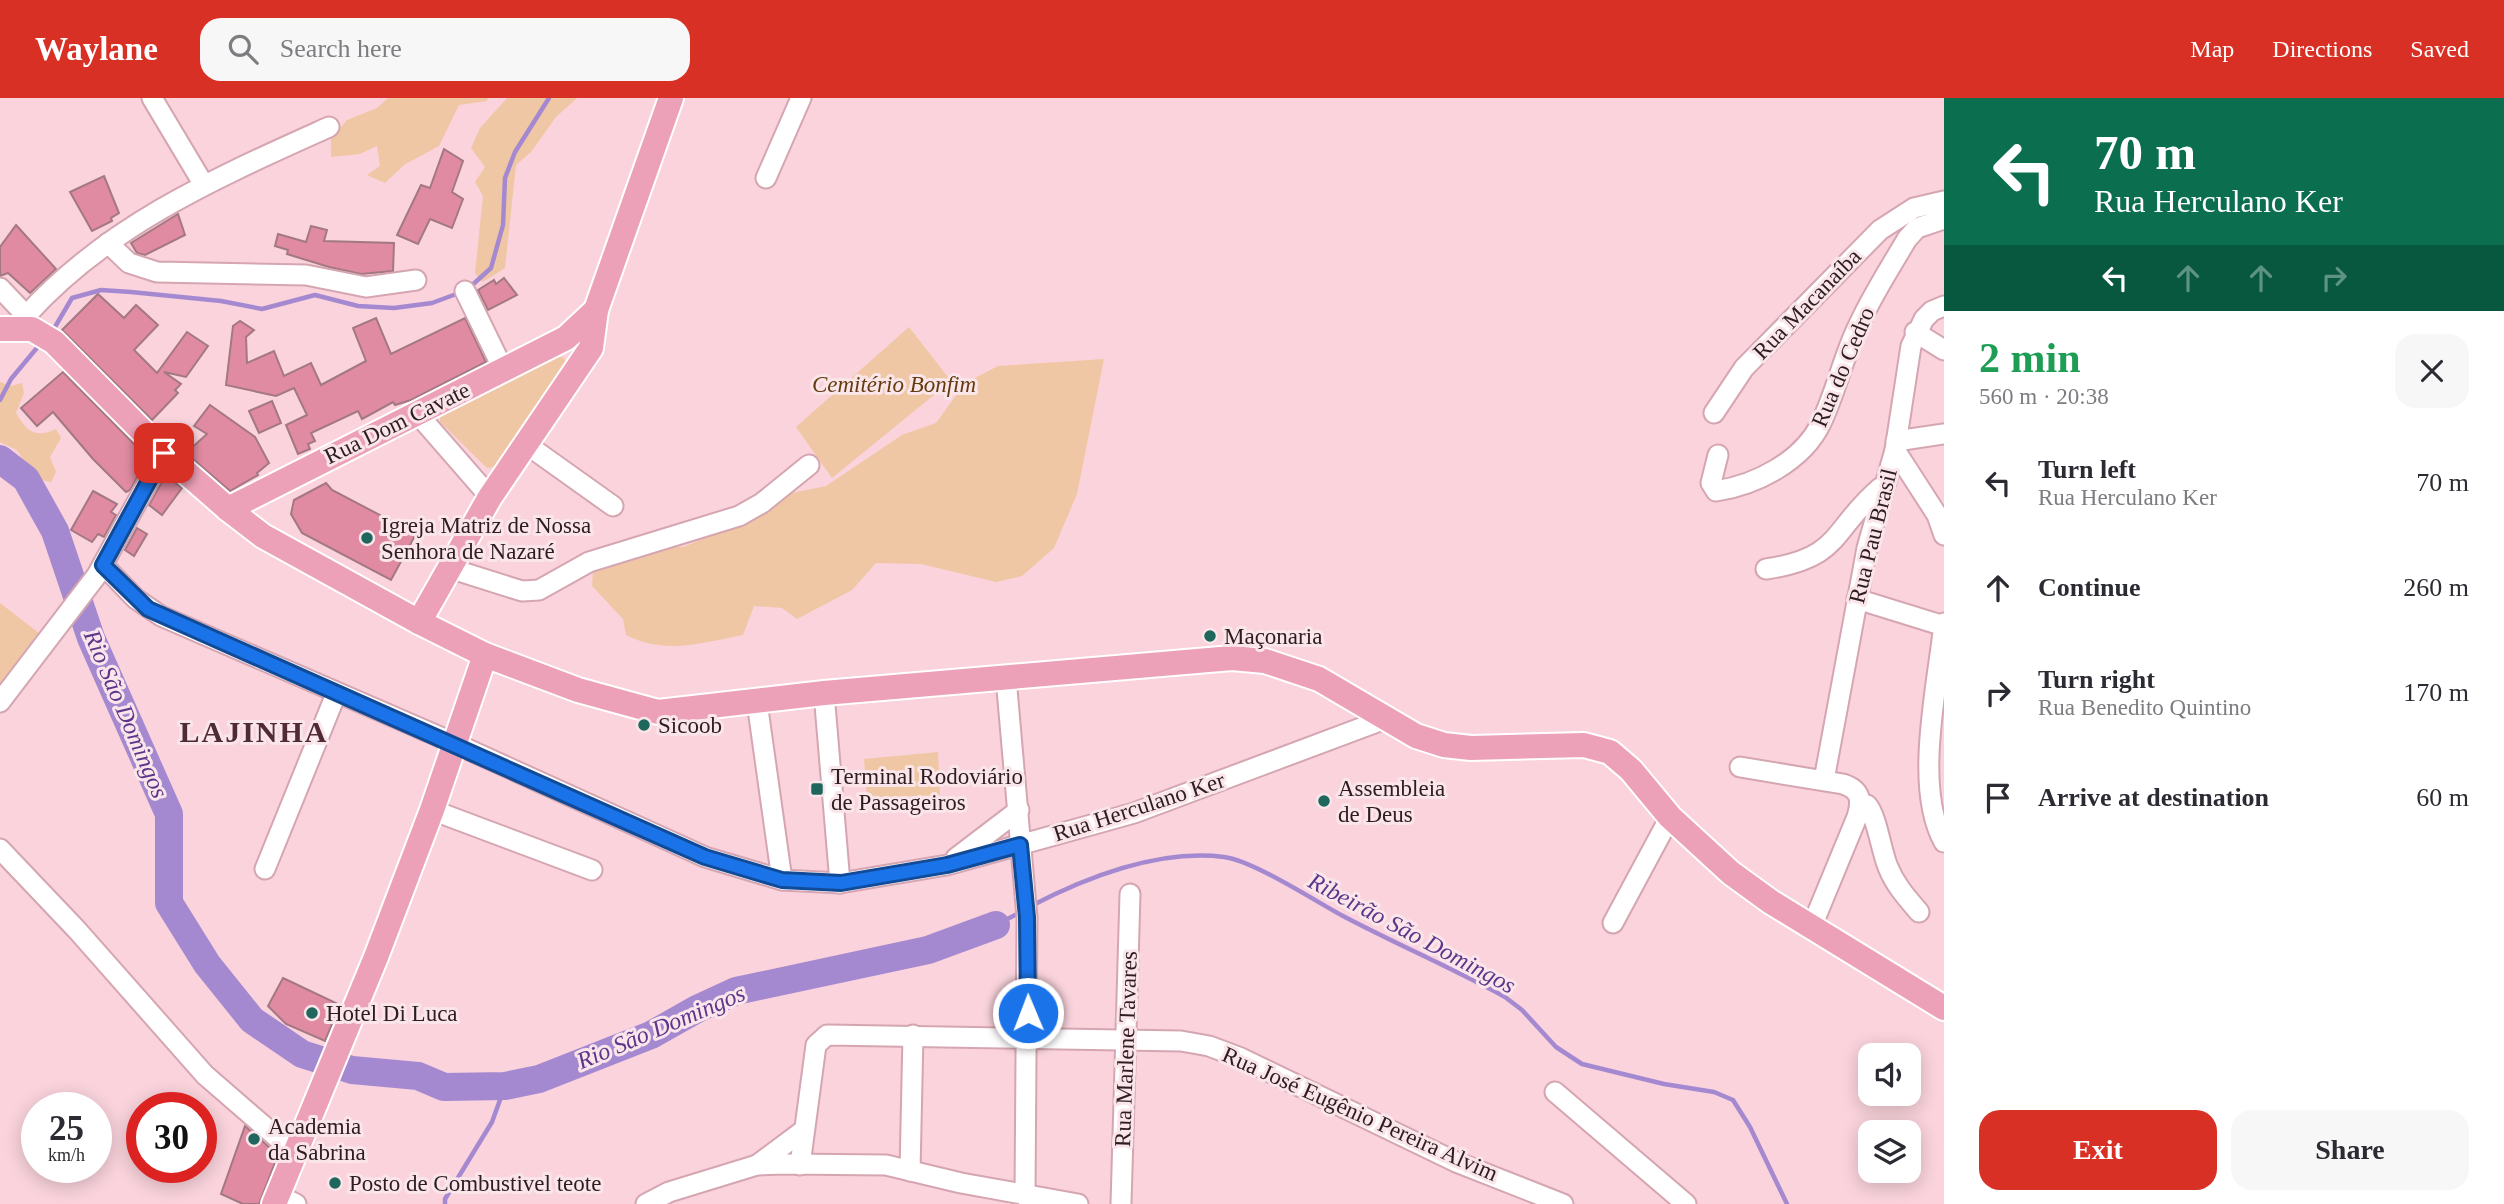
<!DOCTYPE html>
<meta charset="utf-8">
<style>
:root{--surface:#fff;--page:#f7f7f7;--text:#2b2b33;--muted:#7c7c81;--accent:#d93025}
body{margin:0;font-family:"Times New Roman",serif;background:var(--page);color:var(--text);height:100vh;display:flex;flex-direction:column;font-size:26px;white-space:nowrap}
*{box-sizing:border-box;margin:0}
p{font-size:23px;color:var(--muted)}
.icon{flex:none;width:38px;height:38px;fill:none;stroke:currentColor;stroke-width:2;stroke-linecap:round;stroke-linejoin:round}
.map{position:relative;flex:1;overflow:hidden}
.side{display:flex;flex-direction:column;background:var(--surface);width:560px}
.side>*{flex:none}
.hud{background:#0b6e4f;color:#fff;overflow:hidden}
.tools{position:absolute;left:1858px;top:945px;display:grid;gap:14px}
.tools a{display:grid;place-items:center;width:63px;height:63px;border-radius:14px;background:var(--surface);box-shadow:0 4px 18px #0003;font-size:35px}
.speed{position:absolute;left:21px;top:994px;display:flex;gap:14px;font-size:35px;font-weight:700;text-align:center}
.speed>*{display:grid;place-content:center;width:91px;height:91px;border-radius:50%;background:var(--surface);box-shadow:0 4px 18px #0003;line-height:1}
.speed small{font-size:18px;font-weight:400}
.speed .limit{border:10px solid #d22;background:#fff;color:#111}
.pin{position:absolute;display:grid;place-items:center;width:60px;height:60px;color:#fff;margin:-30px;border-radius:14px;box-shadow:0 4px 10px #0006}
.me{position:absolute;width:77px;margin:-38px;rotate:359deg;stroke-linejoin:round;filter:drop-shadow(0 0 5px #0008)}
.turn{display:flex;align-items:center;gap:24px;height:147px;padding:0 35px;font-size:32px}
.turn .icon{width:91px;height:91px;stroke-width:2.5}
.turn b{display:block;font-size:49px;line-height:60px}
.lanes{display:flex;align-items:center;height:66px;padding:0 35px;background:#0003;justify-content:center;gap:35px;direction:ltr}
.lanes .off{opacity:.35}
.round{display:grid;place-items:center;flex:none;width:74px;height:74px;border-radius:21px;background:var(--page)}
.overview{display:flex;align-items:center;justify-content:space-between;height:119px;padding:0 35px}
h1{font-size:42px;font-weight:700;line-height:52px;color:#1e9e55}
.primary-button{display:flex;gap:14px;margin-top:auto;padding:14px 35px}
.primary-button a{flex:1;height:80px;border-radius:21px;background:var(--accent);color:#fff;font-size:28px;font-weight:700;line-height:80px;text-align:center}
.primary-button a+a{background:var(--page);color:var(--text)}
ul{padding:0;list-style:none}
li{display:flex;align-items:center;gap:21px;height:105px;padding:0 35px}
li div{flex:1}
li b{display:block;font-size:26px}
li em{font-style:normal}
header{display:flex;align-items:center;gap:42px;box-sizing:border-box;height:98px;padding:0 35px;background:var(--accent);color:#fff}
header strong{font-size:33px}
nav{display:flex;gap:38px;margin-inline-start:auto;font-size:24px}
.search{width:490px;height:63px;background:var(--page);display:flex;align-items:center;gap:18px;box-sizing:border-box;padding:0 24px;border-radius:21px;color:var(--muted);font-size:26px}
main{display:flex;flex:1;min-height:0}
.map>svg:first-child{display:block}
.green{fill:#f0c7a4}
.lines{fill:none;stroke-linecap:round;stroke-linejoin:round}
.stream{stroke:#a589d0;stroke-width:4.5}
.river{stroke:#a589d0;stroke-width:28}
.building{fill:#e08ba2;stroke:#a47883;stroke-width:2}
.minor-casing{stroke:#d5a6b1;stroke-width:23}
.major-casing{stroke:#fff;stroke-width:28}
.minor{stroke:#fff;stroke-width:19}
.major{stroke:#eca1b9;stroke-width:24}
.route-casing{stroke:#114b97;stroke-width:18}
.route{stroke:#1a73e8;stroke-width:12}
.poi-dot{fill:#1f675d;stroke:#fae6ea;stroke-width:2.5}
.labels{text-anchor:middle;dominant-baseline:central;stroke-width:6;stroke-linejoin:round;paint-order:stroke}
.street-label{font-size:23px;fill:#2d1c20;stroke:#fae6ea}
.park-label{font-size:23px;font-style:italic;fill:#653b0d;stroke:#fae6ea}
.poi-label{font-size:23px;fill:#2d1c20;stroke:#fae6ea;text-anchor:start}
.water-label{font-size:24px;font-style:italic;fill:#5d368b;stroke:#fae6ea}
.district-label{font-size:30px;font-weight:bold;letter-spacing:2px;fill:#502b35;stroke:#fae6ea}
</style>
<header>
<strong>Waylane</strong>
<div class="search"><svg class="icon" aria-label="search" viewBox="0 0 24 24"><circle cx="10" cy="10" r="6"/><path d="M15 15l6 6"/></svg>Search here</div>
<nav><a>Map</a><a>Directions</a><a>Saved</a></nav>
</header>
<main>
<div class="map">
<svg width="1944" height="1106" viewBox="0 0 1944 1106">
<rect width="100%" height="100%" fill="#fad3dc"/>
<g class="green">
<path d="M388,0H488L487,3L459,7L439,48L404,67L385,85L367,77L380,68L377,48L360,56L331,59V41L347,22L377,10Z"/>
<path d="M507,0H577L556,19L531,54L516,67L505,170L483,184L475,175L483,98L475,84L485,69L471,50L480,30Z"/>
<path d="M909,229L951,283L832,380L796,329Z"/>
<path d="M557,258L564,260L567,266L497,369L487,370L440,324V314Z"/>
<path d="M1104,261L1077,396L1054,450L1022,478L996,484L921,466L876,465L852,492L797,521L782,510L754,508L743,537C702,545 664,557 626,537L623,521L592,488L593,473L661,449H683L753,421L792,395L826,388L902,337L936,325L965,285L998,268Z"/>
<path d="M0,284L11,288L22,285L24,295L16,315C26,333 36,341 56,331L61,340L50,359L56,374L51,384L35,381L17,352L0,344Z"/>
<path d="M0,505L44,539L0,599Z"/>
<path d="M938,654L940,697L867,700L864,661Z"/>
</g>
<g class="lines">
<g class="stream">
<path d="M470,189L491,170L503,127L505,80L515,54L549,0"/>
<path d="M52,234L72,200L101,192L131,194L221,203L262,211L315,197L358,208L394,210L432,205L459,195"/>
<path d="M0,302L11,281L41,245"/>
<path d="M1031,808C1087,779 1160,751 1224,759C1254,763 1315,803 1343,818C1396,846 1452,870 1505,899L1522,912L1556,949L1582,966L1664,986L1714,994L1733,1002L1750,1029L1787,1106"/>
<path d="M996,827L1021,814"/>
<path d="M445,1106V1101L492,1024L505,988"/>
</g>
<path class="river" d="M0,361L26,381L55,433L91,540L169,716V805L207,866L252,922L302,956L352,972L418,978L444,989L505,988L539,981L651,937L697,911L736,893L928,852L996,827"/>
</g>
<g class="building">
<path d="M444,51L463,63L452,94L463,101L452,130L430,121L418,146L397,137L421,87L430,90Z"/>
<path d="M104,78L119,115L111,120L112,123L92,133L70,94Z"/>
<path d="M178,116L185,137L145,157L137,155L131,145Z"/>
<path d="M16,127L56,171L30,195L8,175L0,178V149Z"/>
<path d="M311,128L327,132L324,143L394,145L393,173L361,176L329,169L287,156L288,152L275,148L278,136L306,144Z"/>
<path d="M504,180L517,197L488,212L478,192L494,182L496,186Z"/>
<path d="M98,196L124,220L136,207L158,227L134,252L157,275L187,234L208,248L186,279L164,274L181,286L175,292L178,295L152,322L62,232Z"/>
<path d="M376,220L391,256L465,220L486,264L411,302L395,307L393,304L362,321L358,313L311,335L315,343L308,346L310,351L298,356L286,327L307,317L294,290L276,298L226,287L233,228L240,223L254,232L246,239L247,265L274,253L284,278L311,265L321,287L366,263L353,230Z"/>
<path d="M63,274L148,360L130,392L126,394L93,361L53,314L37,328L21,310Z"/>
<path d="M272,303L281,325L259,335L249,313Z"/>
<path d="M210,307L255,339L269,365L257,375L258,377L230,393L186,355L207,336L194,328Z"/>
<path d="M166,377L182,390L162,417L149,407Z"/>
<path d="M326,385L332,392L416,436L391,482L302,435L291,416L294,402Z"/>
<path d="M93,393L117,406L111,414L116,417L104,439L98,436L92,444L71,432Z"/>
<path d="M137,430L147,436L134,458L125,452Z"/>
<path d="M283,880L340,907L325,943L286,926L268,908Z"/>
<path d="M245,1028L278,1057L259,1106H243L221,1096Z"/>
</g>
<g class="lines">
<defs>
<g id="minor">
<path d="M152,0L204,87"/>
<path d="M766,80L801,0"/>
<path d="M108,145L129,165L157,174L306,177L366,189L416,182"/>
<path d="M0,190L20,211L30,227"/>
<path d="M465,193L504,273"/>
<path d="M25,219C107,127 218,79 329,29"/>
<path d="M1915,234L1944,252"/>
<path d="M416,314L490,399"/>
<path d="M1714,315L1744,270L1880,132L1914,110L1944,103"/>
<path d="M1896,343L1944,336"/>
<path d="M526,346L613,408"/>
<path d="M1895,352L1937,417L1944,437"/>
<path d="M1718,357L1711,385L1716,393C1756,387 1803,363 1821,325C1835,296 1842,264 1855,235C1869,202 1889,172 1907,141L1917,130L1944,121"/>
<path d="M103,467L136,501L161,518L454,645L705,759L782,782L840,785L947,767L1134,715L1385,621"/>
<path d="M449,470L522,493L539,492L589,464L739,418L762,405L809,367"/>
<path d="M1766,471C1842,460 1831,432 1880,390"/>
<path d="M1857,501L1944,528"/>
<path d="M1944,525C1938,586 1913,689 1944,744"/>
<path d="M1006,580L1027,819L1025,1098"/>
<path d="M824,595L840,785"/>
<path d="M0,604L97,477L164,355"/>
<path d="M757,604L782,782"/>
<path d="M1740,669L1843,686C1861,692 1862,702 1857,719L1812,828"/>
<path d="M1824,682L1867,450L1895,352L1911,248L1924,221L1932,213L1944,208"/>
<path d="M1860,706L1867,707C1877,718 1881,753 1888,769C1895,787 1907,800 1919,814"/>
<path d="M432,712L592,772"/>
<path d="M0,751L77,832L205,977L295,1055"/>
<path d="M956,760L1019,712"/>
<path d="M265,771L336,596"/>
<path d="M1613,825L1670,719"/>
<path d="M1555,994L1686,1106"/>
<path d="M757,1067L804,1032"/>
<path d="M800,1067L816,947L827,937L1181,943L1209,948L1241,960L1456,1064L1563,1106"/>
<path d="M910,1073L913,937"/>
<path d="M278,1097L296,1106"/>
<path d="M646,1106L669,1094L757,1067L786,1066L886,1067L961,1085L1078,1106"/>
<path d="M1121,1106L1130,796"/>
</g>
<g id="major">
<path d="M0,231H32L54,244L164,355L228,411L263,438L419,524L485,557L578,592L658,614L824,595L1232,560L1265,563L1319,581L1416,638L1444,647L1471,650L1584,647L1610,654L1631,672L1670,719L1731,775L1771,804L1944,910"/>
<path d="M228,411L566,240L596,212"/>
<path d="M419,524L490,399L591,250L596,212L671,0"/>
<path d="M274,1106L376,859L432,712L485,557"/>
</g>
</defs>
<use href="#minor" class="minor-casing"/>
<use href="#major" class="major-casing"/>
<use href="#minor" class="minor"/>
<use href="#major" class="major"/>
</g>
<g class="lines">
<defs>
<path id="route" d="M164,355L103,467L148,511L705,759L782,782L841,785L947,767L1020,747L1027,819L1028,915"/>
</defs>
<use href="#route" class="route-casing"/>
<use href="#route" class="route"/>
</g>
<g class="poi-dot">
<circle cx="367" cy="440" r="7"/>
<circle cx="1210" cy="538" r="7"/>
<circle cx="644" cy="627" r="7"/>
<rect x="810" y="684" width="14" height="14" rx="3.5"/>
<circle cx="1324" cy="703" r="7"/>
<circle cx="312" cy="915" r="7"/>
<circle cx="254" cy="1041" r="7"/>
<circle cx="335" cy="1085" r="7"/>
</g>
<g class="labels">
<g class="street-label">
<text transform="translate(1807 206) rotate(-46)">Rua Macanaíba</text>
<text transform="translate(1843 269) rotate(-67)">Rua do Cedro</text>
<text transform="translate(397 325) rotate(-26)">Rua Dom Cavate</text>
<text transform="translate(1873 438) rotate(-76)">Rua Pau Brasil</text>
<text transform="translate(1139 709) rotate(-18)">Rua Herculano Ker</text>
<text transform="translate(1126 951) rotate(-88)">Rua Marlene Tavares</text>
<text transform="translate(1360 1016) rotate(24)">Rua José Eugênio Pereira Alvim</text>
</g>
<g class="park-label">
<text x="894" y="286">Cemitério Bonfim</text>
</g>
<g class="poi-label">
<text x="381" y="427">Igreja Matriz de Nossa<tspan x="381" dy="26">Senhora de Nazaré</tspan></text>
<text x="1224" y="538">Maçonaria</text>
<text x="658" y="627">Sicoob</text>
<text x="831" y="678">Terminal Rodoviário<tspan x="831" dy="26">de Passageiros</tspan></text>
<text x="1338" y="690">Assembleia<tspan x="1338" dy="26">de Deus</tspan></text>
<text x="326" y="915">Hotel Di Luca</text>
<text x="268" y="1028">Academia<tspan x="268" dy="26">da Sabrina</tspan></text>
<text x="349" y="1085">Posto de Combustivel teote</text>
</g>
<g class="water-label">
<text transform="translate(126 616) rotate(67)">Rio São Domingos</text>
<text transform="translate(1412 835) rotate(28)">Ribeirão São Domingos</text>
<text transform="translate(661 929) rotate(-23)">Rio São Domingos</text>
</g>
<g class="district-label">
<text x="254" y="633">LAJINHA</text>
</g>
</g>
</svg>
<div class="tools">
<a><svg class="icon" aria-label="sound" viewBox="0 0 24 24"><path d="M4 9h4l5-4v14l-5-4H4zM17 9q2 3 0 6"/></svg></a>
<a><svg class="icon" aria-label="layers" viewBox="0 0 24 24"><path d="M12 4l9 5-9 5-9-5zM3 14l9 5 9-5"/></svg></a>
</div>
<div class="speed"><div>25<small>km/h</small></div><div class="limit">30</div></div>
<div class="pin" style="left:164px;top:355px;background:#d93025"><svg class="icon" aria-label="arrive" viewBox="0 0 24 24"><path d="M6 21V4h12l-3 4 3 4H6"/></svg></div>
<svg class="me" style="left:1028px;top:915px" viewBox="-20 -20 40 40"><circle r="17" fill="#1a73e8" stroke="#fff" stroke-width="3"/><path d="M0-11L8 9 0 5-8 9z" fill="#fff"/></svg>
</div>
<section class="side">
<div class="hud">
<div class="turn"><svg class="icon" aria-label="left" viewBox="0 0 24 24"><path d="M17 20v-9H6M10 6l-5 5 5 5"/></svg><div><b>70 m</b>Rua Herculano Ker</div></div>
<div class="lanes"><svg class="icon" aria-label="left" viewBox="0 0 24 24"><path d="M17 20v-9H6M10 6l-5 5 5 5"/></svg><svg class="icon off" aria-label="ahead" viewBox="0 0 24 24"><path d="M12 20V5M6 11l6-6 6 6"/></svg><svg class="icon off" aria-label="ahead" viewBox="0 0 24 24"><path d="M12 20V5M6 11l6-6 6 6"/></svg><svg class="icon off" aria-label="right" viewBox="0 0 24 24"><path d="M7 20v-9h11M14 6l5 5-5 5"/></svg></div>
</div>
<div class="overview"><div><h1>2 min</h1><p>560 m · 20:38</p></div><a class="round"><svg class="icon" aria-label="close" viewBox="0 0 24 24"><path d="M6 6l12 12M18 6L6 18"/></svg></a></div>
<ul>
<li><svg class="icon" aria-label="left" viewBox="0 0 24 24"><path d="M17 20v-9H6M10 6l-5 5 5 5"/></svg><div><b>Turn left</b><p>Rua Herculano Ker</p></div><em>70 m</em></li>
<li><svg class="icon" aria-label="ahead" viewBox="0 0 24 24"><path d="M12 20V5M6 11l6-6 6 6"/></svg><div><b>Continue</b></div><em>260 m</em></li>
<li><svg class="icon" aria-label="right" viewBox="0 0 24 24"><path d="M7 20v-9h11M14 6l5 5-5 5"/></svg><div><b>Turn right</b><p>Rua Benedito Quintino</p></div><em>170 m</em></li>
<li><svg class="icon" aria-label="arrive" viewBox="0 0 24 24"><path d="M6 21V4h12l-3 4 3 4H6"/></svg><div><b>Arrive at destination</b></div><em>60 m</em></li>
</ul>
<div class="primary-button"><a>Exit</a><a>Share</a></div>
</section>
</main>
